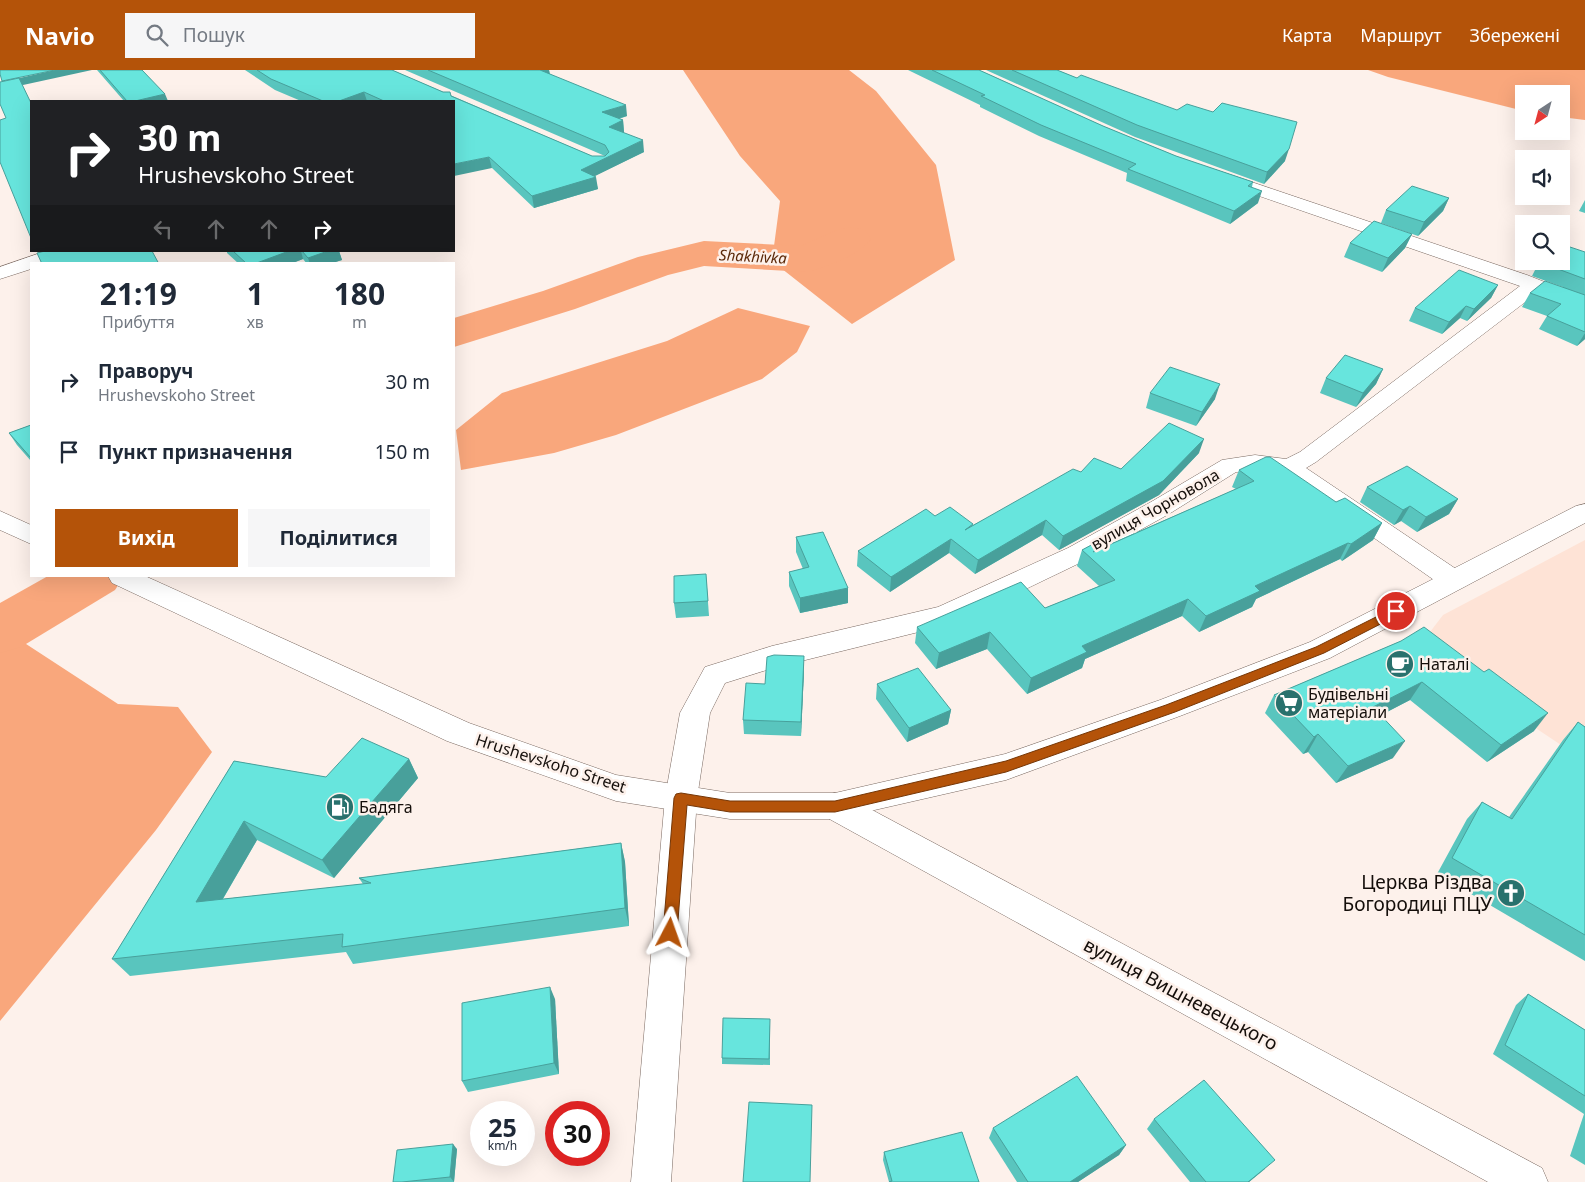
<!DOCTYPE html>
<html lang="uk">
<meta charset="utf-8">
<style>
:root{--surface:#fff;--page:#f6f6f7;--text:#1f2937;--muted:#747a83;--accent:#b45309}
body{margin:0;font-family:"Noto Sans",sans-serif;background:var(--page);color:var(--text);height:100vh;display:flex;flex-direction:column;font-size:19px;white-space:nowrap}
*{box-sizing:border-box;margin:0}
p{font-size:16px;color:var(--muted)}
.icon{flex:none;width:28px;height:28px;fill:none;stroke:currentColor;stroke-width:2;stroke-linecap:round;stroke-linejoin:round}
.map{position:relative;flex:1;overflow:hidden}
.drawer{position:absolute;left:30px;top:192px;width:425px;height:315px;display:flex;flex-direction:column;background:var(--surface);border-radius:0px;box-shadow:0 5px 20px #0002}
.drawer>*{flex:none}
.hud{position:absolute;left:30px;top:30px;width:425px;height:152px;border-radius:0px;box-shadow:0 5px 20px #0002;background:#202124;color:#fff;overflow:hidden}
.needle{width:32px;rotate:216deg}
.controls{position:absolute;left:1515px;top:15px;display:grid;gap:10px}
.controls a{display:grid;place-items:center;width:55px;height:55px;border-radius:0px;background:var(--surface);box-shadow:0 5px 20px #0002;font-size:25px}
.speed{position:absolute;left:470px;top:1031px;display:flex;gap:10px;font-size:25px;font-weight:700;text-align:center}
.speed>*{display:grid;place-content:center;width:65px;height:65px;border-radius:50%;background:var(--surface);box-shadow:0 5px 20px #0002;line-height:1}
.speed small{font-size:12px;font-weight:400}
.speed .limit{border:8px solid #d22;background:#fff;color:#111}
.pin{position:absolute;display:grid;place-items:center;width:42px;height:42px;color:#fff;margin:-21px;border:2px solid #fff;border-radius:50%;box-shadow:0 1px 5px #0007}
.me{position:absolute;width:55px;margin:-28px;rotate:4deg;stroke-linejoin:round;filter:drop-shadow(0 0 4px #0008)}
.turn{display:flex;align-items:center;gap:18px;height:105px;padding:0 25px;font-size:22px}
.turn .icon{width:65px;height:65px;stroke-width:2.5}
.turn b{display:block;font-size:35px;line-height:42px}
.lanes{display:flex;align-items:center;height:48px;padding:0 25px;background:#0003;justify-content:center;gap:25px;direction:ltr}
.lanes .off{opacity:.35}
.eta{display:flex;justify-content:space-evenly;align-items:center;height:85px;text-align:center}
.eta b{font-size:30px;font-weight:700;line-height:35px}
.cta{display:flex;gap:10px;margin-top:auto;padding:10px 25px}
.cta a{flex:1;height:58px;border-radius:0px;background:var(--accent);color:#fff;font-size:20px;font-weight:700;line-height:58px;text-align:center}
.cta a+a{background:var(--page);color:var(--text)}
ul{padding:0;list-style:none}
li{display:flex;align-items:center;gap:15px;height:70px;padding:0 25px}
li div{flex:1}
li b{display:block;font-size:19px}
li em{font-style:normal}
header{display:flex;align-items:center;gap:30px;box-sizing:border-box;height:70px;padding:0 25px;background:var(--accent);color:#fff}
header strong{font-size:24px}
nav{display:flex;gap:28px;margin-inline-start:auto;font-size:18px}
.search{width:350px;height:45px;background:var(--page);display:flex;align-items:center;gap:12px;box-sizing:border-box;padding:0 18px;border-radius:0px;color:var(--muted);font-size:19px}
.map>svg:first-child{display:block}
.built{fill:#fee3d6}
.water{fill:#f9a77c}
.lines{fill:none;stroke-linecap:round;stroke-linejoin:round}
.river{fill:#f9a77c;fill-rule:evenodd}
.street-casing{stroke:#7a6961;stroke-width:1}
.primary-casing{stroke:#7a6961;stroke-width:1}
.street{fill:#fff;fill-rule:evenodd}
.primary{fill:#fff;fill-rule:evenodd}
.wall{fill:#59c5be}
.shaded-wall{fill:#48a09b}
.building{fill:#67e5dd;stroke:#48a09b}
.route{fill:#b45309;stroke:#753606}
.labels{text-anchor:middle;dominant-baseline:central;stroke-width:5;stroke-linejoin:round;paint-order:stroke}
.far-water-label{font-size:15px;font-style:italic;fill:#5c2909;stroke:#fdf1eb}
.street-label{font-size:16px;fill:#140e0a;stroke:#fdf1eb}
.poi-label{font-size:16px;fill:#140e0a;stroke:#fdf1eb;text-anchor:start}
.near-poi-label{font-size:19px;fill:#140e0a;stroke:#fdf1eb;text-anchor:end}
.near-street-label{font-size:19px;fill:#140e0a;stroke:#fdf1eb}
</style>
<header>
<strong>Navio</strong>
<div class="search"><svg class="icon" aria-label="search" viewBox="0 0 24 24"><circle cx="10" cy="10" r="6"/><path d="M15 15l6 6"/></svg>Пошук</div>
<nav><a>Карта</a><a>Маршрут</a><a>Збережені</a></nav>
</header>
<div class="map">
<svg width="1585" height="1112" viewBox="0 0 1585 1112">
<rect width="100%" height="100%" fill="#fdf1eb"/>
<path class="built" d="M1585,470V691L1417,579L1443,545Z"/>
<g class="water">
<path d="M683,0H849L876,21L936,95L955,190L852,254L772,191L780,131L740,86Z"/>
<path d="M1368,0H1585V50L1561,47V24H1524V41L1388,7Z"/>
<path d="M738,238L810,256L797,282L762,309L616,365L554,383L461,400L456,360L502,323L667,271Z"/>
<path d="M0,557L118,634L178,637L212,682L156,760L0,951Z"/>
</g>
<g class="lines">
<g class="river">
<path d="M851,157L865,160L871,169C860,185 826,197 807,202L704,196L668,205L575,239L454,277V248L543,221L638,187L704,171L801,176L837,160Z"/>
<path d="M48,506H124L115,520L21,577L0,583V533Z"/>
</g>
<defs>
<g id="street">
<path d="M1216,100L1527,205L1585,228V241L1537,223L1316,392L1306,398L1462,503L1466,510L1462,517L1453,519L1444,517L1283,404L1255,401L1236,402L1169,444L1086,490L955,553L773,598L725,613L710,643L697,728L671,1112H631L665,728L680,643L705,597L772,576L938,537L1068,478L1151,432L1222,390L1255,385L1286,389L1300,382L1520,216L1210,109L1207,105L1210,101Z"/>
<path d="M46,181H75C67,193 44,194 31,194V199L0,209V197Z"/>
<path d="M835,723L846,726L1542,1098L1548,1112H1488L824,746L819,736L824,726Z"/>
</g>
<g id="primary">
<path d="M1585,434V453L1330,588L1180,646L1006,710L835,749H730L616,731L447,671L112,513L108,506H145L469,653L616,705L730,723H835L1005,684L1160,630L1310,572L1576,436Z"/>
<path d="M0,441L31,455V474L0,460Z"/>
</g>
</defs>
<use href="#street" class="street-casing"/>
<use href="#primary" class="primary-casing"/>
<use href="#street" class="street"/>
<use href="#primary" class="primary"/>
</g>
<g class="wall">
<path d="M97,0H142L168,31H124Z"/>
<path d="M245,0H392L592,86H605L405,0H549L550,4L627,46L619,49L623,50L624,62H623L644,82L594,106L598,119L534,138L492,98L454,31H301L275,20Z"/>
<path d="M908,0H979L1103,56L1176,86L1253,112L1252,117L1258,133L1230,154L1126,111L1127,103L1039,66L980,37V35Z"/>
<path d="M986,0H1057L1285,91L1264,114L1135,67Z"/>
<path d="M1449,128L1443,141L1418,166L1381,153L1386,140Z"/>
<path d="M1585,130V143L1579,141Z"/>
<path d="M1412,164L1405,178L1382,202L1344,187L1350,173Z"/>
<path d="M227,181H339L342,190L329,194H307L303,189L290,194H239L227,183Z"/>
<path d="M1585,182V269L1577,276L1539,259L1547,246L1522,237L1530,223L1563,217L1532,206L1539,192Z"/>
<path d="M1498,215L1491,228L1467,251L1460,248L1442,264L1409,251L1415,238Z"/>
<path d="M1383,299L1376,314L1356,337L1320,323L1326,308Z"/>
<path d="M1150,323L1215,329L1196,356L1146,338Z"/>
<path d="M31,355V391L17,375L9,363Z"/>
<path d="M1199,383L1159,425L1059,480L1042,465L975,504L949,483L890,522L857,496L858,481L935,446L973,455L1081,402L1121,399Z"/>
<path d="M1239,400L1336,432L1382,453L1373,470L1342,491L1340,489L1256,529L1252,537L1199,562L1182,546L1085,589L1082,598L1027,624L987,579L936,599L915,573L917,557L1045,538L1099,516L1077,496L1082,480L1108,466L1105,476L1236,419L1232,417Z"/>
<path d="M1367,417L1458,429L1449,444L1417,462L1401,451L1394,455L1360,432Z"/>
<path d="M796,467L848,518V533L800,543L789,516V502L803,499L796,482Z"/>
<path d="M706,504L709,546L676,548L674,533Z"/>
<path d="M1401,571L1534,661L1487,692L1410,630L1381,645L1393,688L1336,713L1308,682L1303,684L1265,643L1274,625Z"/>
<path d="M804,601L801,666L744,664L743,650L765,614Z"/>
<path d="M877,614L951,640L948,654L907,672L876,629Z"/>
<path d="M1578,652L1585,657V891L1437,804L1467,749L1482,732L1509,747L1563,670Z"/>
<path d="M409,689L418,708L334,808L257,770L223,829L363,814L359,808L621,773L625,792L629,856L353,894L346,882L130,906L112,889L234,691L326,707Z"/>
<path d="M1528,924L1585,960V1095L1570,1086L1584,1044L1493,984L1516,935Z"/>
<path d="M555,929L559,1004L468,1022L462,1011Z"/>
<path d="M770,955V995L722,994V988Z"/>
<path d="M1154,1049L1265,1099L1249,1112H1190L1147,1059Z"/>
<path d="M993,1058L1126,1075L1119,1085L1078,1112H1017L989,1068Z"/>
<path d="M457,1079L454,1112H393Z"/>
<path d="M884,1082L979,1112H889L883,1090Z"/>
</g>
<g class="shaded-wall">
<path d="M55,0H92L23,15L2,12Z"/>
<path d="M539,0H549L550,7Z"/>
<path d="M364,22L367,31H339Z"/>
<path d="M165,24L168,31H135Z"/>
<path d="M626,35L627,46L603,53L602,42Z"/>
<path d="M623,50L624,62L610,68L609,57Z"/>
<path d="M643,70L644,82L587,110L596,107L598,119L534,138L532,126L581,100Z"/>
<path d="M1289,79L1285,91L1264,114L1267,102Z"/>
<path d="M489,87L492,98L454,106V94Z"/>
<path d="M1262,121L1258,133L1230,154L1234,141Z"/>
<path d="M1449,128L1443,141L1418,166L1424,152Z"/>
<path d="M1412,164L1405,178L1382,202L1388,188Z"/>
<path d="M289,181H301L303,189L290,194H254Z"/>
<path d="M328,181H339L342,190L329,194H310L308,188Z"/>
<path d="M1498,215L1491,228L1467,251L1474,239Z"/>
<path d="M1466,236L1460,248L1442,264L1449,252Z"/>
<path d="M1585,263V269L1577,276Z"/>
<path d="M1383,299L1376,314L1356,337L1363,323Z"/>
<path d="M1220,314L1215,329L1196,356L1202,342Z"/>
<path d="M1204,369L1199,383L1159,425L1059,480L1063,466Z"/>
<path d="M1458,429L1449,444L1417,462L1426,447Z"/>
<path d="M1410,436L1401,451L1394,455L1403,440Z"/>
<path d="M1046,450L1042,465L975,504L978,490Z"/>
<path d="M1382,453L1373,470L1342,491L1351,474Z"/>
<path d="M1108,466L1104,482H1093Z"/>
<path d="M951,469L949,483L890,522L891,507Z"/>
<path d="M1348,473L1340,489L1256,529L1252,537L1199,562L1206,546L1255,516Z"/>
<path d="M848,518V533L800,543V528Z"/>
<path d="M1188,529L1182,546L1085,589L1082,598L1027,624L1031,608L1082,576Z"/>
<path d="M990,562L987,579L936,599L939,583Z"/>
<path d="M804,586V601L801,666V652Z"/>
<path d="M1422,612L1410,630L1362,655L1373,637Z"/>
<path d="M951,640L948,654L907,672L909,658Z"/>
<path d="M1548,643L1534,661L1487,692L1501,675Z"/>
<path d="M1318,664L1308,682L1303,684L1314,667Z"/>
<path d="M1405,671L1393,688L1336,713L1348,696Z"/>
<path d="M409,689L418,708L334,808L322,790Z"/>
<path d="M244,751L257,770L211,849L196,832Z"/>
<path d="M621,773L625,792L629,856L625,838Z"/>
<path d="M550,917L555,929L559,1004L554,993Z"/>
<path d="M453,1074L457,1079L454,1112L450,1107Z"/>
<path d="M1126,1075L1119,1085L1078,1112H1070Z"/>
<path d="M1275,1090L1249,1112H1248Z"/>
</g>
<g class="building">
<path d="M0,0H55L2,11L0,4Z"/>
<path d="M100,0H142L165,24L135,31H127Z"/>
<path d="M257,0H392L443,22H450L451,26L592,86H605L609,82L605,75L428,0H540L626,35L602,42L623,50L609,57L643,70L581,100L596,107L532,126L489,87L454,94V31H384L364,22L339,31H323L271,9Z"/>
<path d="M932,0H979L1103,56L1176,86L1253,112L1248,116L1262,121L1234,141L1128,99L1136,94L1041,55L981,26L985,25Z"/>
<path d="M1012,0H1057L1077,8L1081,5L1177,40L1187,34L1213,42L1222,33L1297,52L1289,79L1267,102L1137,55Z"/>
<path d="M19,8L31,33V168L0,92V50L6,48L0,34V12Z"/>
<path d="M1412,116L1449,128L1424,152L1386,140Z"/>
<path d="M1374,151L1412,164L1388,188L1350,173Z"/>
<path d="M1561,174L1585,182V209L1539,192L1540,191H1561Z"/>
<path d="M45,181H152L159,194H42L37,183Z"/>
<path d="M233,181H289L254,194H247Z"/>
<path d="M302,181H328L308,188Z"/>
<path d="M1459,200L1498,215L1474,239L1466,236L1449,252L1415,238Z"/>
<path d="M1545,211L1585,225V262L1547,246L1561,234L1530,223Z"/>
<path d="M1345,285L1383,299L1363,323L1326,308Z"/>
<path d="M1170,297L1220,314L1202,342L1150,323Z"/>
<path d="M1169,353L1204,369L1163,411L1063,466L1046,450L978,490L951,469L891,507L858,481L926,439L935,446L950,437L973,454L965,460L1073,399L1081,402L1094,388L1121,399Z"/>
<path d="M31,355V388L9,363Z"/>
<path d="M1266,387H1270L1336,432L1345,428L1382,453L1351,474L1348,473L1255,516L1260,521L1206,546L1188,529L1082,576L1087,582L1031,608L990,562L939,583L917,557L1021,512L1045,538L1115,510L1082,480L1108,466L1093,482L1254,411L1239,400Z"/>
<path d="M1407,396L1458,429L1426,447L1410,436L1403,440L1367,417Z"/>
<path d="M823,462L848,518L800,528L789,502L809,497L796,467Z"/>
<path d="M706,504L708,531L674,533V506Z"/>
<path d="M1424,557L1484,602L1489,599L1548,643L1501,675L1422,612L1373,637L1405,671L1348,696L1318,664L1314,667L1274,625L1401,571Z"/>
<path d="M774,585L804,586L801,652L743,650L746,613L765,614L767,587Z"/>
<path d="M918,598L951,640L909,658L877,614Z"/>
<path d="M1578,652L1585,657V865L1452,788L1482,732L1512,749Z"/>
<path d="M362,668L409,689L322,790L244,751L196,832L371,813L359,808L621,773L625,838L342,877L343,864L112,889L234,691L326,707Z"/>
<path d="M550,917L554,993L462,1011V933Z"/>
<path d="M1528,924L1585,960V1026L1505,975Z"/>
<path d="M723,948L770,949L769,989L722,988Z"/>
<path d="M1077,1006L1126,1075L1070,1112H1028L993,1058Z"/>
<path d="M1204,1010L1275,1090L1248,1112H1206L1154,1049Z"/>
<path d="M749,1032L812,1035L810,1112H743Z"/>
<path d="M962,1062L979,1112H889L892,1111L884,1082Z"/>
<path d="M453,1074L450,1107L402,1112H393L397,1080Z"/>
</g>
<path class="route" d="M1396,537L1402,541L1400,544L1324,583L1175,642L1006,702L835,742H730L687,735L677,863L675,867L670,869L665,867L663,863L674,728L676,724L681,723L730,731H835L1006,691L1166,635L1316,577Z"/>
<defs>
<symbol id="cafe-disc" viewBox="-11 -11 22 22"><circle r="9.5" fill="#28716d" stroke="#fdf1eb"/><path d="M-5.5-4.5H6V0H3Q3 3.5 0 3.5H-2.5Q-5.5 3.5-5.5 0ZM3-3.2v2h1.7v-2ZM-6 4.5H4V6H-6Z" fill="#fff"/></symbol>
<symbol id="supermarket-disc" viewBox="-11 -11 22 22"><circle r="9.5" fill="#28716d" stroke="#fdf1eb"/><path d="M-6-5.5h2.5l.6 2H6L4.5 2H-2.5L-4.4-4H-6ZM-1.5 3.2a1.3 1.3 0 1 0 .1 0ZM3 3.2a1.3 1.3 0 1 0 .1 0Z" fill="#fff"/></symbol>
<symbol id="fuel-disc" viewBox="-11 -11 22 22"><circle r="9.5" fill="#28716d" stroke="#fdf1eb"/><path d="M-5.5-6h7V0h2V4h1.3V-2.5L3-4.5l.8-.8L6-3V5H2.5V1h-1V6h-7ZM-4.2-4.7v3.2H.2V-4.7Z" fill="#fff"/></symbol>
<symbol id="church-disc" viewBox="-11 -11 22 22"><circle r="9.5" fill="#28716d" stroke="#fdf1eb"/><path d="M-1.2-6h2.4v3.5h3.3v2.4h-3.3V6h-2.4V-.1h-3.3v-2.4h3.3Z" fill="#fff"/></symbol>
</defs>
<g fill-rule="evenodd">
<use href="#cafe-disc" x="1384" y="578" width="32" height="32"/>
<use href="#supermarket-disc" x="1273" y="617" width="32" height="32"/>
<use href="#fuel-disc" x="324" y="721" width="32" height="32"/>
<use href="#church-disc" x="1495" y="807" width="32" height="32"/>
</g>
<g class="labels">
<g class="far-water-label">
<text transform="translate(753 186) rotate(3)">Shakhivka</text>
</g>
<g class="street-label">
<text transform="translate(1155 439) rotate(-30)">вулиця Чорновола</text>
<text transform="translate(551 693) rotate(18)">Hrushevskoho Street</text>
</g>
<g class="poi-label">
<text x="1419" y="594">Наталі</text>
<text x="1308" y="624">Будівельні<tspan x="1308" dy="18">матеріали</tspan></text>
<text x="359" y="737">Бадяга</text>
</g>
<g class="near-poi-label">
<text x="1492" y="812">Церква Різдва<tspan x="1492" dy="22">Богородиці ПЦУ</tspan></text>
</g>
<g class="near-street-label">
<text transform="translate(1181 924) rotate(28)">вулиця Вишневецького</text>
</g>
</g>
</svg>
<div class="controls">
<a><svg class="needle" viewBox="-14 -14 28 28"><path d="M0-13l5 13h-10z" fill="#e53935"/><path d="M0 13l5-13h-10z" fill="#747a83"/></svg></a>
<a><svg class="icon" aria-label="sound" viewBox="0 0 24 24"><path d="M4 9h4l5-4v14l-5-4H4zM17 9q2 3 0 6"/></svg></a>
<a><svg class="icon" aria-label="search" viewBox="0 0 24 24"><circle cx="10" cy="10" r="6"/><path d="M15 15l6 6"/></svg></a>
</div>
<div class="speed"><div>25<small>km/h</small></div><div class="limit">30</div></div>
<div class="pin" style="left:1396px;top:541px;background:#d93025"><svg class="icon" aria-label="arrive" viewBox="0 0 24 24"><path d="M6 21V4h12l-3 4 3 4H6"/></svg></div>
<svg class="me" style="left:670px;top:863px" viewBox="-20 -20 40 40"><path d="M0-17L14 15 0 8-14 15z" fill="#b45309" stroke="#fff" stroke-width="4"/></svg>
<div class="hud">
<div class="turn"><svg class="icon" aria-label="right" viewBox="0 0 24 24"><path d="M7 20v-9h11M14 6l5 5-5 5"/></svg><div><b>30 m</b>Hrushevskoho Street</div></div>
<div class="lanes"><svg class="icon off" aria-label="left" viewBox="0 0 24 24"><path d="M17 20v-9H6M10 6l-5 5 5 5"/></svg><svg class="icon off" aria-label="ahead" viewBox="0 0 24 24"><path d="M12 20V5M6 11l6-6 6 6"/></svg><svg class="icon off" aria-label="ahead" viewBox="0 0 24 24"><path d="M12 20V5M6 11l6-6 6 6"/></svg><svg class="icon" aria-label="right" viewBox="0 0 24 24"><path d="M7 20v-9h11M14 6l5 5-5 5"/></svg></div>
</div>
<section class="drawer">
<div class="eta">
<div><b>21:19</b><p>Прибуття</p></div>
<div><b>1</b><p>хв</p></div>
<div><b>180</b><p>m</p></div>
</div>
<ul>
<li><svg class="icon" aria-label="right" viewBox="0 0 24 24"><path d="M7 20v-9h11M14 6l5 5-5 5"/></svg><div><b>Праворуч</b><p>Hrushevskoho Street</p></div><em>30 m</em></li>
<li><svg class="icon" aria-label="arrive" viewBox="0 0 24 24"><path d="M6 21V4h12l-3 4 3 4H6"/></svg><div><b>Пункт призначення</b></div><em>150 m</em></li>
</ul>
<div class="cta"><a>Вихід</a><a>Поділитися</a></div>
</section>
</div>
